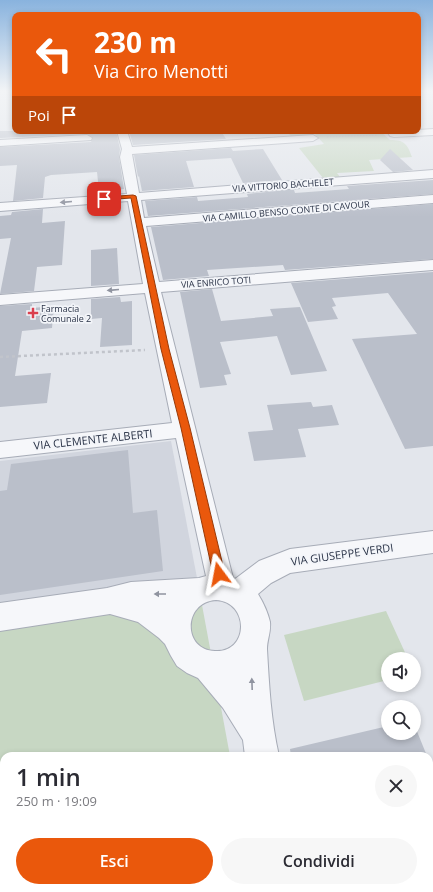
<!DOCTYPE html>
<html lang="it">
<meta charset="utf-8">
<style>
:root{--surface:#fff;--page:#f7f7f7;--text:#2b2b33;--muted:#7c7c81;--accent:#ea580c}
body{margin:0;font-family:"Open Sans",sans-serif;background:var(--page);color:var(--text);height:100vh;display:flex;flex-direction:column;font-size:15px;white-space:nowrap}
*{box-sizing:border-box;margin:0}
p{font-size:13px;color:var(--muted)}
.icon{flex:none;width:22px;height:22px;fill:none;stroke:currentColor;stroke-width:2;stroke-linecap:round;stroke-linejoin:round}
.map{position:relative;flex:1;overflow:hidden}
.details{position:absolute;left:0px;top:752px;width:433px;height:140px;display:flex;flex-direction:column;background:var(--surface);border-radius:12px 12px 0 0;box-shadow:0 2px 6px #0003}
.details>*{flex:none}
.banner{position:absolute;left:12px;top:12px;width:409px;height:122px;border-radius:8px;box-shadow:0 2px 6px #0003;background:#ea580c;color:#fff;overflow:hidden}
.buttons{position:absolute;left:381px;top:652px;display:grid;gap:8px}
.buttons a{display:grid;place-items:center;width:40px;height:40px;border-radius:50%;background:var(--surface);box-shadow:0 2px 6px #0003;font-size:20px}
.pin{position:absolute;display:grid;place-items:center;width:34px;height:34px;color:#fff;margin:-17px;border-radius:8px;box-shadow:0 2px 6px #0006}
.me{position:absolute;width:44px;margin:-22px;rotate:347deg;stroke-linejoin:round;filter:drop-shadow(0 0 3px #0008)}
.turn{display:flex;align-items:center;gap:14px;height:84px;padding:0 16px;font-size:18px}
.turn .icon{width:52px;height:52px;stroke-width:2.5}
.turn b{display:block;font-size:28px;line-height:34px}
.then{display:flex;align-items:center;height:38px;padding:0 16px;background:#0003;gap:8px;font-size:15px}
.round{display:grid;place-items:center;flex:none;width:42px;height:42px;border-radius:21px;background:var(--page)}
.head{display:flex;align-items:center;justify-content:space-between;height:68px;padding:0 16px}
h1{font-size:24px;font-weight:600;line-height:30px}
.cta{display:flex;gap:8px;margin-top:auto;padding:8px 16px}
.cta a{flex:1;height:46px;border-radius:24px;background:var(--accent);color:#fff;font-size:16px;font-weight:600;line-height:46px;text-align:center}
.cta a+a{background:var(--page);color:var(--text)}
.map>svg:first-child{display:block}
.built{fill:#d1d5de}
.green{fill:#c7d7c3}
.building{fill:#babfca}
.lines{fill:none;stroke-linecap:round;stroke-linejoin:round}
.minor-casing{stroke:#a7acb7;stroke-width:2}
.path-far1{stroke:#c1c4cb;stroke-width:1;stroke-dasharray:1.5 1.5;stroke-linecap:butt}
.path{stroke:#c1c4cb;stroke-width:2.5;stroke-dasharray:3 3;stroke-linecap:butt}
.minor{fill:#f6f7fa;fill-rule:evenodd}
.oneway{fill:#9094a0}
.route{fill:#ea580c;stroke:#983908}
.poi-dot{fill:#da3f4e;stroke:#f3f5f9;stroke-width:1.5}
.labels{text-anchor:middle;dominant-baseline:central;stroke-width:3.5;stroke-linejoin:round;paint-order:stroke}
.far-street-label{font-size:9px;fill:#293246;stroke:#f3f5f9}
.far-poi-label{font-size:9px;fill:#293246;stroke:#f3f5f9;text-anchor:start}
.street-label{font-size:11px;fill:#293246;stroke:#f3f5f9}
</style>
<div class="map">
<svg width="433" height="892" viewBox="0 0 433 892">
<rect width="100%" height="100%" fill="#e3e6ec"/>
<path class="built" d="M171,441L197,578L0,605V461Z"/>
<g class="green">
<path d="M286,131H380L390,140C405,140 407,144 412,157L369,160L374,171L337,173L340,177L323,178L299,148L324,144L315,134L291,136Z"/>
<path d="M197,578L230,756H4V888H255V892H0V605Z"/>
<path d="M386,611L408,659H388V680L304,701L284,635Z"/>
</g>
<g class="building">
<path d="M0,131H116L120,149L119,157L124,189L99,191L97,172L51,175L45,177L43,198L13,201L17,165L0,166V147L91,142L93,138L87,134L0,138Z"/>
<path d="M129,131H221L226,139L133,145Z"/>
<path d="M231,148L233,151L263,149L282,180L243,183L231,158L186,161L194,187L142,191L139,176L138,177L134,155Z"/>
<path d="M390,149L413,170L393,172L380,160Z"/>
<path d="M433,180V194L148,216L145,201L197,197L198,201L248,197L247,194L287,190H294L295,193L349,189L347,186Z"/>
<path d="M433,204V259L285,270L283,265L207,270L209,276L163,280L151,227Z"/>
<path d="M43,209L42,223L65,221L62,265L37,267L34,291L0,294L11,238L0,239V216L11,215L12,212Z"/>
<path d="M117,248L119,284L91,286V250Z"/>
<path d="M433,272V446L405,449L352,339L417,334L388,293L332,298L336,306L332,307L338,319L308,322L291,283Z"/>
<path d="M212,289L221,321L273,316L270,309L300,307L327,371L291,375L277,336L220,342L231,374L224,375L227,385L200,388L180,292Z"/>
<path d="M120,297L121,302L132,301V345L100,347L102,318L91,319V299Z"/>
<path d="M32,304V308L54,306L52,328L22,331L15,376L51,373L47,403L0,407V306Z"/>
<path d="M311,402L313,407L332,405L339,425L298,429L306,457L254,461L248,432L273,430L267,405Z"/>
<path d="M128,450L133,513L157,510L163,571L0,595V491L7,490L11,464Z"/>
<path d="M414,724L427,756H291L290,749L388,726V733H414Z"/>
</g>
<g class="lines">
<defs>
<g id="minor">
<path d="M433,129V135L394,137L390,136L387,131H418V130Z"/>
<path d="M117,131H127L132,147L313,135L318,138L313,141L132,154L139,193L433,170V178L141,200L144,218L433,195V203L146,226L159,282L433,260V270L161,292L233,578L235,579L259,561L290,549L433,531V553L290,573L271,583L258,594C263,602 268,613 270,622C271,632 267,640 267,649C269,685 271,721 279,756H245L243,740L223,708L198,678L187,673L177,666L171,656L165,644L159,638L138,622L110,614L0,631V603L107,588L131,582L199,578L206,576L176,438L0,458V442L172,423L145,293L0,305V295L143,284L128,201L0,211V203L127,194L120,157L122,149ZM216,600C250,602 249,653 215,651C182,650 183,602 216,600Z"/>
<path d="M87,135L92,138L91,140L0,146V140Z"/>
<path d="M272,888H310L311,892H273Z"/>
</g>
</defs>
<use href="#minor" class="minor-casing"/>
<path class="path-far1" d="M327,137L378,135"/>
<path class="path" d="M0,357L145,350"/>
<use href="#minor" class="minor"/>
</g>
<defs><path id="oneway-solid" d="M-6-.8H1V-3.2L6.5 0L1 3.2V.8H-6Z"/></defs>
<g class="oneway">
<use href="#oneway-solid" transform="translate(66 202) rotate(175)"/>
<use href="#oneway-solid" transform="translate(113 290) rotate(175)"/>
<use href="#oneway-solid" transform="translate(160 594) rotate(-180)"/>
<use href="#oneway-solid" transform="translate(252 684) rotate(-92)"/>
</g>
<linearGradient id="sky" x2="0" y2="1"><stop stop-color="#89b3de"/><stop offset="0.42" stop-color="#f2f4f6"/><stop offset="1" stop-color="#f2f4f6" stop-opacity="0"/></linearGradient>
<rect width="433" height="217" fill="url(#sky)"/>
<path class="route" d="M133,195L136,196L169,349L190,428L225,574L223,577L219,579L215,577L213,574L181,428L161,349L131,198L104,200L101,199L104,197Z"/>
<path class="poi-dot" d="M31 307h4v4h4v4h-4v4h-4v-4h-4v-4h4z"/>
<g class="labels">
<g class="far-street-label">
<text transform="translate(283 185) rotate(-4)">VIA VITTORIO BACHELET</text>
<text transform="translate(286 211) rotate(-5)">VIA CAMILLO BENSO CONTE DI CAVOUR</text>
<text transform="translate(216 282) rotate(-4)">VIA ENRICO TOTI</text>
</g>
<g class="far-poi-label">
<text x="41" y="308">Farmacia<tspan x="41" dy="10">Comunale 2</tspan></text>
</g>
<g class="street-label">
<text transform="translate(93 439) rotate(-6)">VIA CLEMENTE ALBERTI</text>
<text transform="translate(342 554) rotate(-8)">VIA GIUSEPPE VERDI</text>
</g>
</g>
</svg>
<div class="buttons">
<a><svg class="icon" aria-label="sound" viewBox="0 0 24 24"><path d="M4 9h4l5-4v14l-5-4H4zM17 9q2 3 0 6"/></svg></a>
<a><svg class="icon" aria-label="search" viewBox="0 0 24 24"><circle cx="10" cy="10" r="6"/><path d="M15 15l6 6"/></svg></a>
</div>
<div class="pin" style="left:104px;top:199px;background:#d93025"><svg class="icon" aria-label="arrive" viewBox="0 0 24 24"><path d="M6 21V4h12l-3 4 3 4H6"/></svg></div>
<svg class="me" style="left:219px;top:574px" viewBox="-20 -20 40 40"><path d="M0-17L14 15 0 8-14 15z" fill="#ea580c" stroke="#fff" stroke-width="4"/></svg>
<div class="banner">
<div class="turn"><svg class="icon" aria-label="left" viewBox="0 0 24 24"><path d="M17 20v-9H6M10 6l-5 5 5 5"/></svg><div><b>230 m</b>Via Ciro Menotti</div></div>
<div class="then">Poi<svg class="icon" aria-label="arrive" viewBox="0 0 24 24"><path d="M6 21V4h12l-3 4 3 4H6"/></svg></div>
</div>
<section class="details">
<div class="head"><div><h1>1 min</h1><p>250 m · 19:09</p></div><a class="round"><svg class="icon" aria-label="close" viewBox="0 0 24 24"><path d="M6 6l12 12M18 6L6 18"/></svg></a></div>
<div class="cta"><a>Esci</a><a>Condividi</a></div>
</section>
</div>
